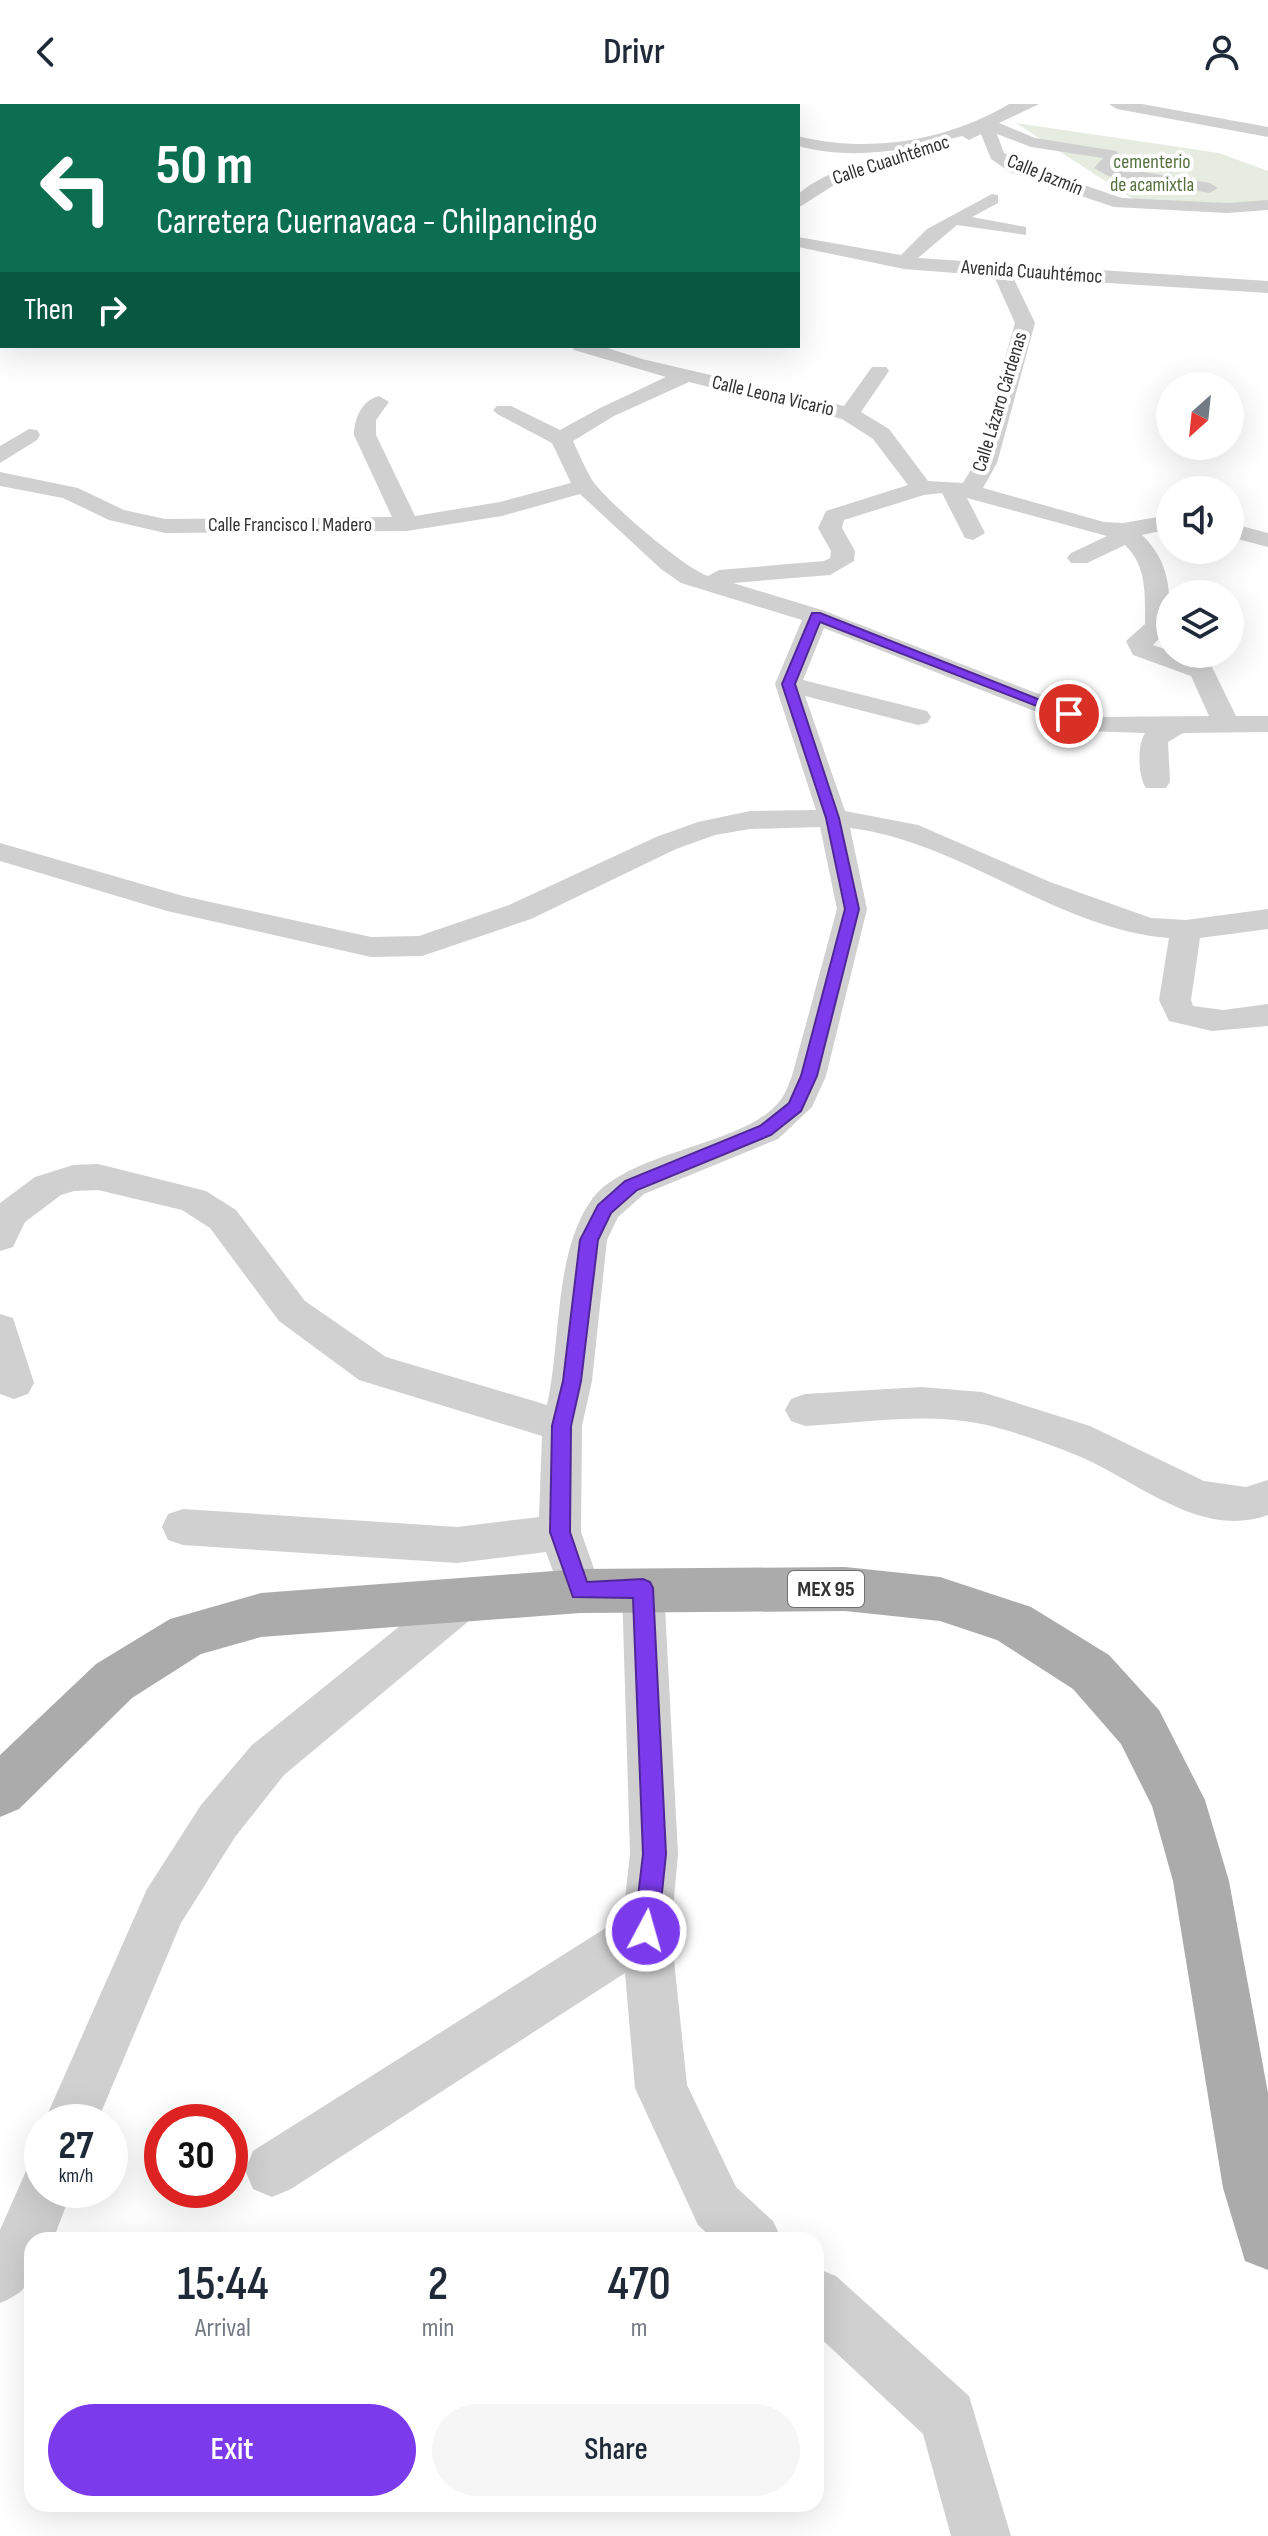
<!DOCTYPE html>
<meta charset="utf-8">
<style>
:root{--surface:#fff;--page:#f6f6f7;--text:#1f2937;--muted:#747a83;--accent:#7c3aed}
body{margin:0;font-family:"Sofia Sans Condensed",sans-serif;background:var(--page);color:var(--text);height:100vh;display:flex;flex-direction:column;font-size:30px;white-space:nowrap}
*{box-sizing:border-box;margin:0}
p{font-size:26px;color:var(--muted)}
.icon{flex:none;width:44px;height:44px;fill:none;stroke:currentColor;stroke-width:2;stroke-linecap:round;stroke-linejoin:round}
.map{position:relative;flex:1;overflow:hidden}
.side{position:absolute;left:24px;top:2128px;width:800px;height:280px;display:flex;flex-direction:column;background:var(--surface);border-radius:24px;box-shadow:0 8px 32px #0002}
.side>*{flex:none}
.top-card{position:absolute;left:0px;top:0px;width:800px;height:244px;box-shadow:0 8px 32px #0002;background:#0b6e4f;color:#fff;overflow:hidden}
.needle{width:52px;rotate:207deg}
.controls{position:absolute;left:1156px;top:268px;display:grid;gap:16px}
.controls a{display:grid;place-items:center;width:88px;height:88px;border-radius:50%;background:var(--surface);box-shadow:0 8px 32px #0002;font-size:40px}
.speed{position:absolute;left:24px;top:2000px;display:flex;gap:16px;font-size:40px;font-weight:700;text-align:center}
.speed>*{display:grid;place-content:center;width:104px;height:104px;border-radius:50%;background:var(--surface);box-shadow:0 8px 32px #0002;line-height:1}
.speed small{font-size:20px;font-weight:400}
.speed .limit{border:12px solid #d22;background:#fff;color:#111}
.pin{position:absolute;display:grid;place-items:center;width:68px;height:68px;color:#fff;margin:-34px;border:4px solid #fff;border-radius:50%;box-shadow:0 2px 8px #0007}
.me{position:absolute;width:88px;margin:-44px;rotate:6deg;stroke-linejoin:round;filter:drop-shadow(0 0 6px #0008)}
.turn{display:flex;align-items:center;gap:28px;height:168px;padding:0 24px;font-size:36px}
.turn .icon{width:104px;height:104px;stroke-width:2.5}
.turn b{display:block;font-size:56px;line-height:68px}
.then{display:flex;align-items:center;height:76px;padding:0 24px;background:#0003;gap:16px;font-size:30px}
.eta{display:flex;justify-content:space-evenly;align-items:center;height:136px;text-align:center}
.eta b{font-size:48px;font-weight:600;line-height:56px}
.primary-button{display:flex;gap:16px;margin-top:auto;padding:16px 24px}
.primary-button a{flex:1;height:92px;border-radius:48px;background:var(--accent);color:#fff;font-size:32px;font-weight:600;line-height:92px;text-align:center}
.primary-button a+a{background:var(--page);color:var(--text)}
header{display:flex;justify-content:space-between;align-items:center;height:104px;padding:0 24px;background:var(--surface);font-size:36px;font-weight:600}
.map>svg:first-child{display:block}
.green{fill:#e6ecdf}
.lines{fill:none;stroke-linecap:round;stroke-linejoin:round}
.minor{fill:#d0d0d0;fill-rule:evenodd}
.major{fill:#ababab;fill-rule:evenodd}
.route{fill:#7c3aed;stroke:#51269a;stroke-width:2}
.labels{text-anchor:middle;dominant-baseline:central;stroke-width:8;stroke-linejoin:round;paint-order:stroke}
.far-street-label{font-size:20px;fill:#333;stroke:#fff}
.far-park-label{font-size:20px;fill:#56703f;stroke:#fff}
.shield{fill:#fff;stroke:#707070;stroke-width:2}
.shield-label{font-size:22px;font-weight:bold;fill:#333}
</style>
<header><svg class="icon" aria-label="back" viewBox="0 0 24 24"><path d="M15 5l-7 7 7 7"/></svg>Drivr<svg class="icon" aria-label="person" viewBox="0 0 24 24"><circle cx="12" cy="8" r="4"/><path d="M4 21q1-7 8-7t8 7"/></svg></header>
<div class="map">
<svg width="1268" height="2432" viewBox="0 0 1268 2432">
<rect width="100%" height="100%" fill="#fff"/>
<path class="green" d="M1016,19L1219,49L1268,67V99L1142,101Z"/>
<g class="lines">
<g class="minor">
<rect x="208" y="0" width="16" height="2"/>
<path d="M1009,0H1039L999,19L1035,34L1116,47L1122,53L1113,63L1210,79L1218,84L1210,89L1108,72L1094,64L1103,54L1031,43L997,30L1004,49L1022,60L1122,94L1227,99L1268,96V106L1227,109L1114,103L1010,68L991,55L981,30L969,36L962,32C906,46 855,57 798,42V32C868,50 947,37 1009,0Z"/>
<path d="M1109,0H1142L1268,23V33L1117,5Z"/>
<path d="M881,57L887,58V66L842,76L798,104V90C823,70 849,61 881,57Z"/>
<path d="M992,90L998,91V99L972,113L1026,123V131L957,121L918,154L1268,177V189L1013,173L1035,219L997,359L983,384L1104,418L1123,419L1170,411V425L1142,431C1170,458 1170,485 1170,523L1153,541L1211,561L1236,612H1268V628L1183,629L1168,638L1170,678L1166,684H1146C1138,673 1137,640 1145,629L1085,627L824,524L803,576L927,607L931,613L927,619L918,621L805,592L845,707L918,721L1050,778L1151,814L1186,816L1268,805V825L1200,834L1191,896L1193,902L1223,906L1268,900V922L1212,927L1169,917L1159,896L1169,834C1057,825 960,737 850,724L867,805L826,972L812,1003L778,1035L644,1090L618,1113L607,1136L592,1277L582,1322L581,1428L602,1487L595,1500L580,1506L565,1500L546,1448L457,1459L183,1441L168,1436L162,1423L168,1410L183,1405L457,1423L539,1413L542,1332L359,1276L279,1217L210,1124L182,1106L98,1086L74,1087L61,1091L25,1118L13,1143L0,1147V1099L35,1073L73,1061L98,1060L206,1087L236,1106L305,1197L386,1253L547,1301C561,1239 554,1151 590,1098C626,1045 749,1043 782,994C786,988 789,979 792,972L837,805L820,723L750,725L715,731L676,745L531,815L422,852L371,853L167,807L0,757V739L183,792L371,833L419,832L509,801L656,733L698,718L750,707L816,706L775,580L802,516L681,479L661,465L580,390L502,412L407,427L165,429L109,416L63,394L0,382V368L78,384L124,406L165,415L392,413L354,331C354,315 362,296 379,292L389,298L376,316V331L415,412L500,398L571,379L552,339L497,310L493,306L497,302H511L560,326L600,304L666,273L574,246L571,242H601L642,255L844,302L872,263H886L889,267L861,308L889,325L928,377L963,379L975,359L1015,219L994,172L904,165L798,143V133L901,151L927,125ZM689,278L842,315L873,335L908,381L826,407L818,424L831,447L830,454L824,457L719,466L708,472C685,465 606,397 592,376C585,364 579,350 573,337L614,312ZM942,389L965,434L973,436L985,429L967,394L1107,432L1071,449L1067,454L1071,459H1087L1125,441C1147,462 1145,491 1145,520L1126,537L1133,551L1191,572L1209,612L1098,613L825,507L733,479L830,471L854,457L855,447L842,424L844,416L924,391Z"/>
<rect x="0" y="94" width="2" height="10"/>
<path d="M0,158L2,159V171L0,170Z"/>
<path d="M2,195V207L0,208V196Z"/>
<path d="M29,325L37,326L40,331L37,336L0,359V342Z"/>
<path d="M1230,419L1268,429V443L1230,433Z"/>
<path d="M0,1210L13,1214L34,1279L28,1290L14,1295L0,1290Z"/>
<path d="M921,1283L982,1288L1090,1322L1204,1377L1246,1383L1268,1376V1411C1199,1436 1136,1375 1076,1351C1047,1339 1013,1327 982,1320C925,1308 863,1319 805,1322L791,1317L785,1306L791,1295L805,1290Z"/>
<path d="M643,1465L658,1471L664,1484L678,1750L671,1827L687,1981L736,2083L773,2117L782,2136H714L698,2121L635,1984L625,1869L291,2085L272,2093L253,2085L245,2066L253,2047L623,1813L630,1750L622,1484L628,1471Z"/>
<path d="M467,1474L482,1480L489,1493L482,1506L284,1671L235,1733L181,1819L97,2018H44L147,1785L201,1701L252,1641L452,1480Z"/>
<path d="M42,2060V2086H72L53,2136H32C32,2171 36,2184 0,2199V2126L26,2067Z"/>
<path d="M816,2164L836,2172L969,2292L1011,2432H951L923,2330L816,2230Z"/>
</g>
<path class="major" d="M845,1463L940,1473L1031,1503L1109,1551L1159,1606L1205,1696L1229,1777L1268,1989V2166L1245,2157L1223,2084L1173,1777L1152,1702L1121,1640L1073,1585L997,1536L940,1517L845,1507L580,1509L261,1533L201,1550L132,1594L19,1705L0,1713V1651L96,1560L170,1515L261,1489L580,1465Z"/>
</g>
<path class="route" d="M812,509H820L1076,610L1065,613L820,518L795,580L839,714L859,805L817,972L801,1007L771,1031L637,1086L611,1109L598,1136L581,1277L571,1322L570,1428L587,1478L643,1475L650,1478L653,1484L666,1750L658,1827L654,1836L646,1839L638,1836L634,1827L643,1750L633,1494L573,1493L550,1428L552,1322L563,1277L580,1136L598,1101L625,1077L760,1022L789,999L801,972L845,805L826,714L782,580Z"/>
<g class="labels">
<g class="far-street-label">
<text transform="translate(891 56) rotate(-18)">Calle Cuauhtémoc</text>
<text transform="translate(1045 71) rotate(22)">Calle Jazmín</text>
<text transform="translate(1032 168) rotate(4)">Avenida Cuauhtémoc</text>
<text transform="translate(773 292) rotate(13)">Calle Leona Vicario</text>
<text transform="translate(1000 298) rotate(-73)">Calle Lázaro Cárdenas</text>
<text x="290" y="421">Calle Francisco I. Madero</text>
</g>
<g class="far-park-label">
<text x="1152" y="58">cementerio<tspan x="1152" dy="23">de acamixtla</tspan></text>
</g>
<rect class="shield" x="788" y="1467" width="76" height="36" rx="6"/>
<g class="shield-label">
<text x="826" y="1485">MEX 95</text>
</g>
</g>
</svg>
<div class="controls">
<a><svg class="needle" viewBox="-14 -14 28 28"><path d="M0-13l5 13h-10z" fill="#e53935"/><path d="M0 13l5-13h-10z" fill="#747a83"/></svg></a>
<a><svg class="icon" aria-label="sound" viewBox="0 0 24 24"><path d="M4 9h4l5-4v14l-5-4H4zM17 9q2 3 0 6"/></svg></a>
<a><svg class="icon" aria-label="layers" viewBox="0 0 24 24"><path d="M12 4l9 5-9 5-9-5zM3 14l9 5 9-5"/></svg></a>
</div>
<div class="speed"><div>27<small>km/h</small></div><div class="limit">30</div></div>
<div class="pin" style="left:1069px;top:610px;background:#d93025"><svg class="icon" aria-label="arrive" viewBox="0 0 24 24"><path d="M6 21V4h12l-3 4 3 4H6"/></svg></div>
<svg class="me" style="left:646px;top:1827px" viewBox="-20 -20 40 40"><circle r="17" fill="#7c3aed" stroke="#fff" stroke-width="3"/><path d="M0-11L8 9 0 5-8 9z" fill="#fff"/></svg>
<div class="top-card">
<div class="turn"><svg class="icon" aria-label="left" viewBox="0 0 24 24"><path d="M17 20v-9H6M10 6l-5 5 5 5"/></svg><div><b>50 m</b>Carretera Cuernavaca - Chilpancingo</div></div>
<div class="then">Then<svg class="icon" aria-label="right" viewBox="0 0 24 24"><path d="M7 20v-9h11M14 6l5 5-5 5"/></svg></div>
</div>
<section class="side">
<div class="eta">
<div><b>15:44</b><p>Arrival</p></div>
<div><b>2</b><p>min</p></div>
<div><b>470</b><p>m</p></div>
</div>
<div class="primary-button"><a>Exit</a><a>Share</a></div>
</section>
</div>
